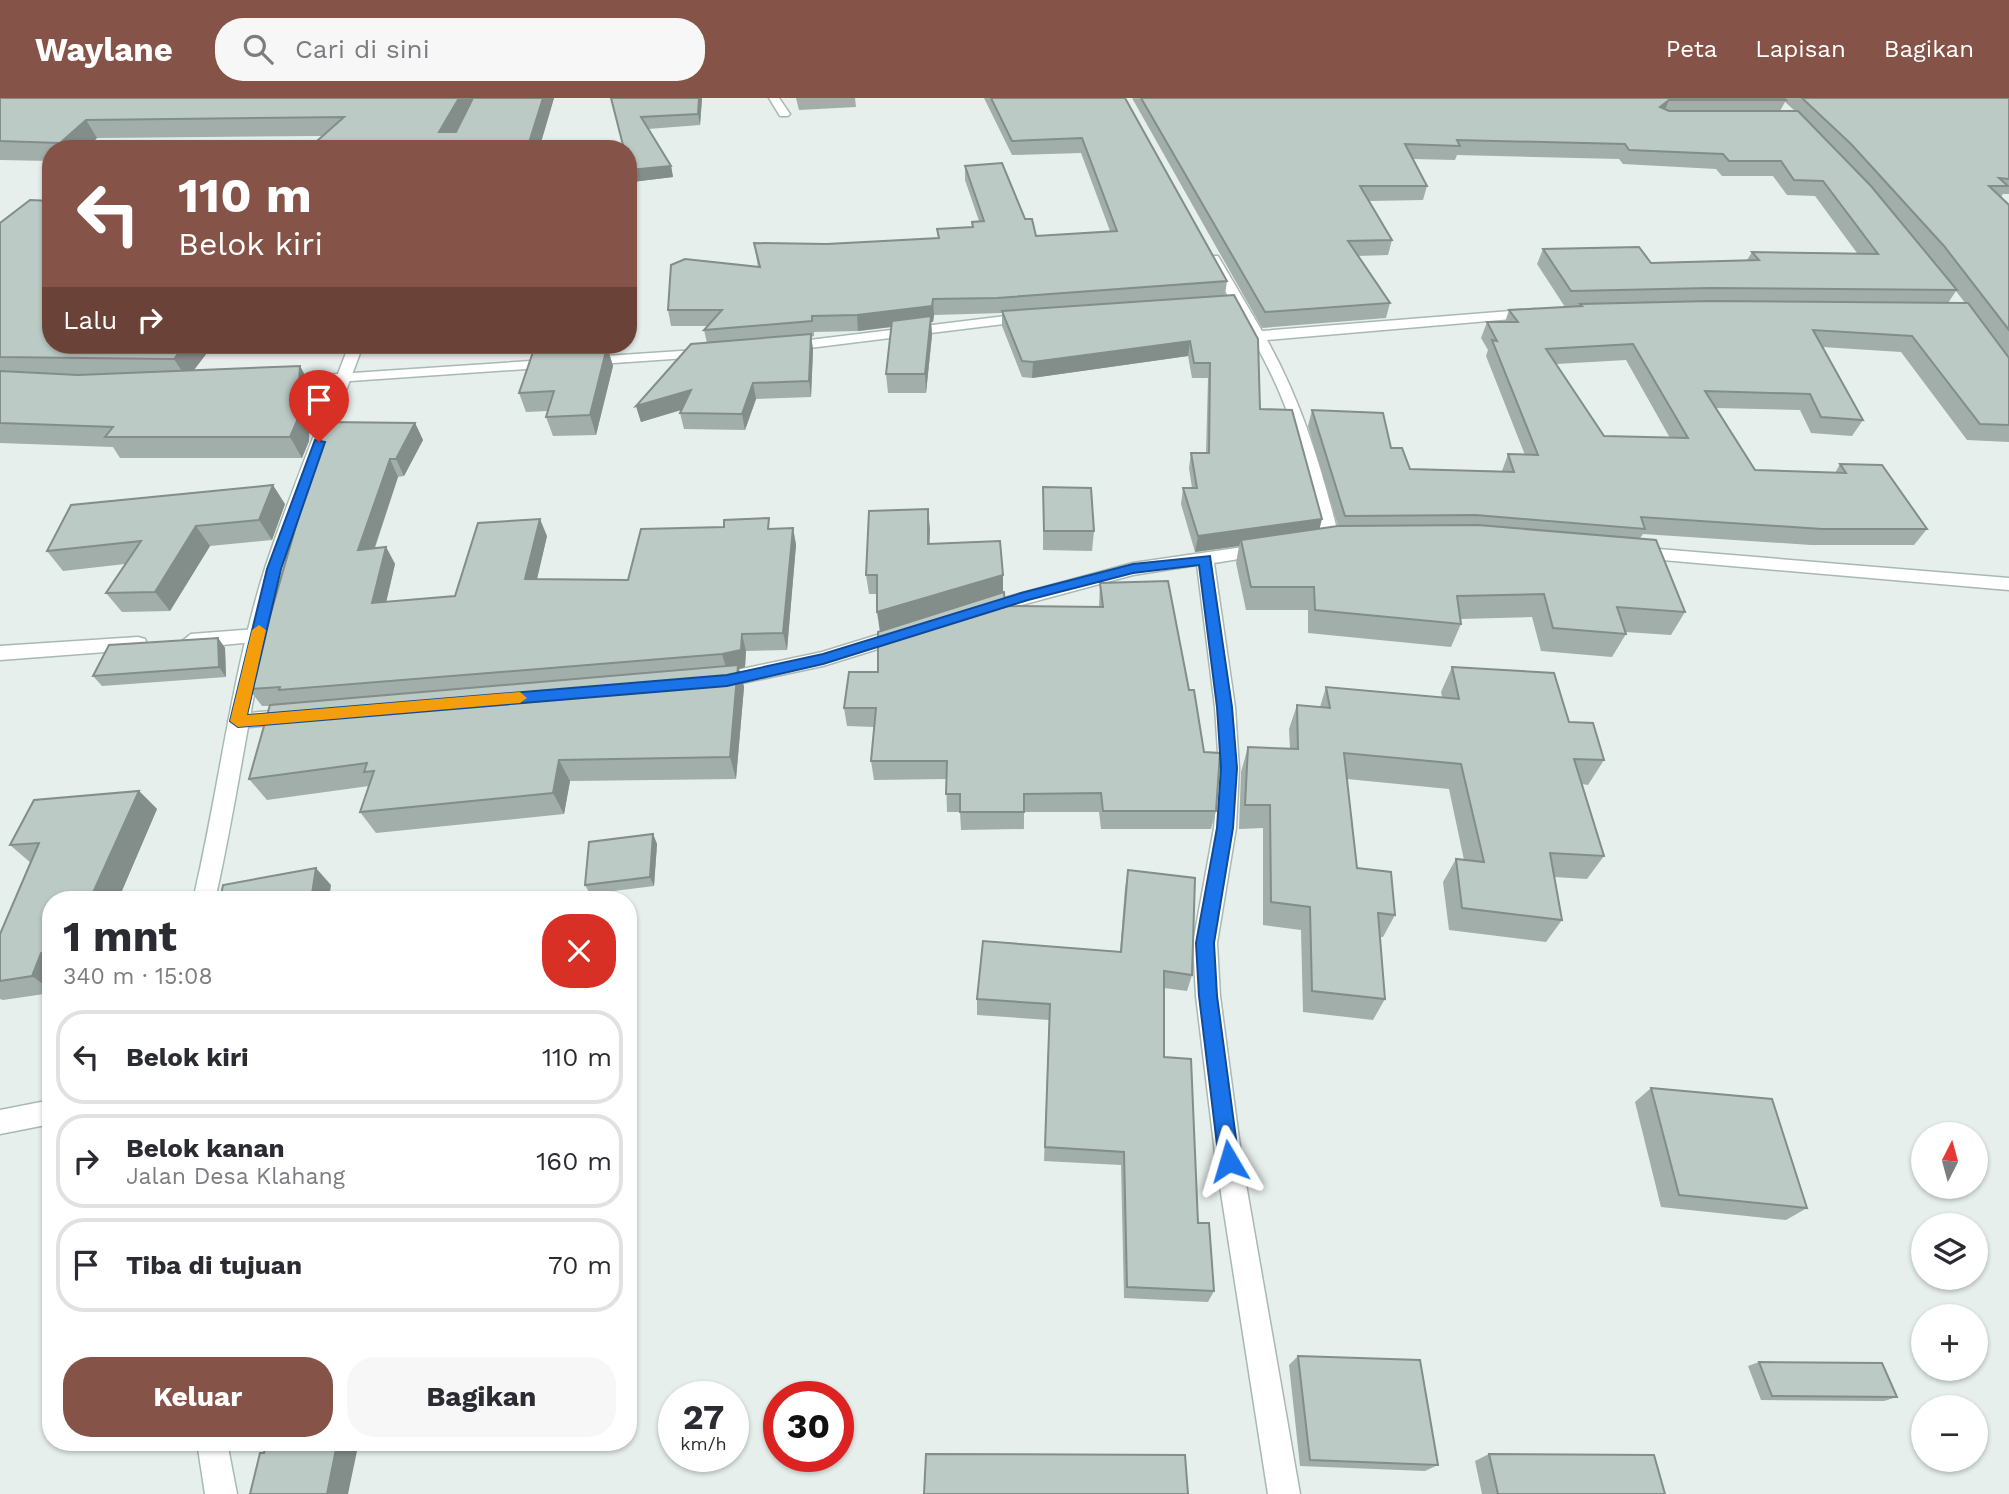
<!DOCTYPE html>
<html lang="id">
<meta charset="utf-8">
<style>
:root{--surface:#fff;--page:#f7f7f7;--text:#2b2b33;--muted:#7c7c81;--line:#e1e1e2;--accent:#855347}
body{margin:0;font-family:"Work Sans",sans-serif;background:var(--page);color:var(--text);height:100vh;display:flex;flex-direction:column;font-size:26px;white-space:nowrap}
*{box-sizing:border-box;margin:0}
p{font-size:23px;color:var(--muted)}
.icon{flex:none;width:38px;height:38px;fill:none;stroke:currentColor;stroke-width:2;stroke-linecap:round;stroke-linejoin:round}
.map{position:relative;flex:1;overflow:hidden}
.drawer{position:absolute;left:42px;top:793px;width:595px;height:560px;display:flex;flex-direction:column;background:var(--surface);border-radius:28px;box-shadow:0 2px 5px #0004}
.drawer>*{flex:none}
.top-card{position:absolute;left:42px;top:42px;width:595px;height:214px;border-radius:28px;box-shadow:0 2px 5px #0004;background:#855347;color:#fff;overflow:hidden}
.needle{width:46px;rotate:6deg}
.controls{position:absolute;left:1911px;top:1024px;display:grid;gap:14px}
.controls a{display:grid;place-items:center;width:77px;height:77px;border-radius:50%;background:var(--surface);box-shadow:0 2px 5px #0004;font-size:35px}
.speed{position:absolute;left:658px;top:1283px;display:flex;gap:14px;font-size:35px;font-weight:700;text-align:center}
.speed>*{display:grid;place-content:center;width:91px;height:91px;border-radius:50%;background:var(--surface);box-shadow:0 2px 5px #0004;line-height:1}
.speed small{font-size:18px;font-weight:400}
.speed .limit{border:10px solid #d22;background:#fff;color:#111}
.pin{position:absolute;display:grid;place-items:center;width:60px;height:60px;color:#fff;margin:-72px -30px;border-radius:50% 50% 50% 0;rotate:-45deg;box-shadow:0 0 7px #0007}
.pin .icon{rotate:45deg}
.me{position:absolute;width:77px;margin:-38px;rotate:353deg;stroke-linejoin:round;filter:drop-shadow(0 0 5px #0008)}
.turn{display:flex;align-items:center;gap:24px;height:147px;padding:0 21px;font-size:32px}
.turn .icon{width:91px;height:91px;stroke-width:2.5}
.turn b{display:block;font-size:49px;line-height:60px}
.then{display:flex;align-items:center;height:66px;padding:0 21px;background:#0003;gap:14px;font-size:26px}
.round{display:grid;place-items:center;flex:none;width:74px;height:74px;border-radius:28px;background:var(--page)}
.head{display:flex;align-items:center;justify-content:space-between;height:119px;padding:0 21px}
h1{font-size:42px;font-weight:700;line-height:52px}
.action{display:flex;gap:14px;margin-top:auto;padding:14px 21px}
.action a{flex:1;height:80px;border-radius:28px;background:var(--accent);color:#fff;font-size:28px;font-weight:700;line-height:80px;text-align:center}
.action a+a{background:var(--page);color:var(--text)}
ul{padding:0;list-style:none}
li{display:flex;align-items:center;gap:21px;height:94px;margin:0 14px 10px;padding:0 7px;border:4px solid var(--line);border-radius:28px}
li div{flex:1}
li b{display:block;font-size:26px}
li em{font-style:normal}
header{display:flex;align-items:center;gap:42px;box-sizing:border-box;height:98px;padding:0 35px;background:var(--accent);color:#fff}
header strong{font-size:33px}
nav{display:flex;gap:38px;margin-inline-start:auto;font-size:24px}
.search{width:490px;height:63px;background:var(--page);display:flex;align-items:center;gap:18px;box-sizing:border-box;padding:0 24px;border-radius:28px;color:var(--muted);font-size:26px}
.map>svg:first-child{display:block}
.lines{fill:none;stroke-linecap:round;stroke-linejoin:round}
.street-casing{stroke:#a8b8b2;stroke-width:3}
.secondary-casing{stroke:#a4bbb3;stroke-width:3}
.street{fill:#fff;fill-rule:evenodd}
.secondary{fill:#fff;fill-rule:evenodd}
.wall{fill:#a1aea9;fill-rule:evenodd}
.shaded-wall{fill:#838d89}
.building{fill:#bbcac4;stroke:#838d89;stroke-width:2;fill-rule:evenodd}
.route{fill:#1a73e8;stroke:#114b97;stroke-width:2}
.slow{fill:#f59e0b}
</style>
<header>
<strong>Waylane</strong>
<div class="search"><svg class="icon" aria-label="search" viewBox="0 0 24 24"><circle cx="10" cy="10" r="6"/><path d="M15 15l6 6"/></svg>Cari di sini</div>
<nav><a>Peta</a><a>Lapisan</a><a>Bagikan</a></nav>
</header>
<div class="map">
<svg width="2009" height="1396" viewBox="0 0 2009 1396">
<rect width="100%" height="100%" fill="#e6efeb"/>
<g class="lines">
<defs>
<g id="street">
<path d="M769,0H779L790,16L788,18H780Z"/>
<path d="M1208,158H1218L1262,233L1536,211L1543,215L1536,219L1267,242C1303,306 1322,372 1340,443L1331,449L1322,443C1312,398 1302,352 1285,308C1265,256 1234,209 1206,161Z"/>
<path d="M1031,215L1036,216V222L785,253L778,249L785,245Z"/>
<path d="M711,251L716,252V258L278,288L271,284L278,280Z"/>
<path d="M1264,446L1270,448L1273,452L1270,456L1214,465L1235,609L1239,670L1236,730L1217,845L1220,898L1242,1063L1300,1396H1268L1216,1063L1196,898L1193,845L1214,730L1219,670L1215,609L1197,467L1133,477L977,519L968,513L971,509L1133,465Z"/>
<path d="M1634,449L2009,480V492L1628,459L1625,455Z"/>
<path d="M903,529L912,536L910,541L823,568L714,591L704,584L714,577L822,554Z"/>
<path d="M257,531L266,538L264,543L191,550L182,543L191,536Z"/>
<path d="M138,539L145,541L147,546L145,551L0,562V548Z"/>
<path d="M295,611L302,613L305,618L302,623L295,625L238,630L231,628L228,623L231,618L238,616Z"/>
<path d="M51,1002V1026L0,1036V1012Z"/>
</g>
<g id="secondary">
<path d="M349,247H363C336,322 304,396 282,473C252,581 240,692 215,802H193C219,692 231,578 265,470C290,395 321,321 349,247Z"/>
<path d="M197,1344H227L237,1396H205Z"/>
</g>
</defs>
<use href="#street" class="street-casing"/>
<use href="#secondary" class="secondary-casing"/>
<use href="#street" class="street"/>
<use href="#secondary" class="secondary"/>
</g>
<g class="wall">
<path d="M0,0H554L539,51H308L323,38L97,40L86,51H51V63L0,62Z"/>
<path d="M611,0H702L700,27L648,31L671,68L673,79L632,84Z"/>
<path d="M796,0H855L856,9L799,12Z"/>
<path d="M984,0H1125L1227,183L1225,197L1260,311L1319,431L1338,428L1308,328L1312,312L1391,350L1410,371L1502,373L1508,356L1525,357L1486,258L1488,252L1481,240L1487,224H1505L1509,212L1579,208L1565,209L1537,166L1543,151L1651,165L1747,162L1752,154L1857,155L1815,98L1787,97L1773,78H1722L1716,71L1623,66L1619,61L1457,57L1455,62L1413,61L1427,88L1423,102L1369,103L1392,142L1388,157L1358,158L1390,205L1386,220L1262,230L1132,0H2009V96H2003L2001,99L2009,107V344L1967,342L1901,254L1822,249L1863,322L1852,338L1811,335L1800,312L1716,310L1755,372L1835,375L1840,366L1927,431L1914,447H1811L1643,436L1640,440L1685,514L1671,537L1625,534L1626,536L1612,559L1541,553L1532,519L1460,521L1461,526L1451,549L1308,535V512H1246L1236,465L1239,448L1195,454L1181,406L1183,390H1192L1189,370L1191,355H1206L1208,280H1192L1188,258L1032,280L1022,279L1002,228V215L934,217L933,224H931L932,237L926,295H888L886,276L892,229L858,233L814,234V238L811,239L813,252L811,299L756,301L745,332L684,331L680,315L682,311L641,324L636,308L707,245L704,232L708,228H671L668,212L758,169L754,145L827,146L938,140L937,131L972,129V124L979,123L965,82V68L1025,121L1036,138L1110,133L1081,55L1012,57ZM1785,4L1795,13H1780ZM1956,193L1965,205H1948ZM1626,262L1670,340L1604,338L1556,266Z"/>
<path d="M0,125L213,247L194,272L300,268L311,289L309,343L302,360H120L113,349L0,345Z"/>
<path d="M480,247H618L616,254L609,255L613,268L596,337L553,338L546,319L548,313L526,314L519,295L542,252L484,255Z"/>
<path d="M326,324L415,325L423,342L404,378L398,379L375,450L386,449L395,466L386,504L455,498L547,438L537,481L628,482L771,431L793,430L796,447L787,552L746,553L745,569L739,571L744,589L736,681L570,683L564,716L376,735L360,714L369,688L267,702L249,681L270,608H262L249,591Z"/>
<path d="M1043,389L1094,433L1092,453L1043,452Z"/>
<path d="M285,406L272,442L210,448L170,513L122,514L106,495L125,466L63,473L47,453Z"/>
<path d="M928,411L929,446L1003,477V495L1005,508L1099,509L1100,485L1189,592L1204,654L1216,713L1211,731H1101L1099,714H1024V731L961,732L960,714H947L946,681L874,682L871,663L875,629L847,628L844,610L878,574L880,533L877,496H869L866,477Z"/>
<path d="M218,540L225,550L226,579L102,588L93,578Z"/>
<path d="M1452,569L1569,624L1604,662L1588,687L1582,686L1604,758L1587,781L1554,779L1562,822L1546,844L1449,832L1443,784L1456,761L1464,762L1449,691L1347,681L1357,770L1395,817L1383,839H1380L1385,901L1373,922L1303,914L1301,832L1263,827V730L1239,731L1241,674L1248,649L1290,651L1289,631L1297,607L1320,609L1326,589L1442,599L1441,594Z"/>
<path d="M139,693L157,711L121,795L51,802V895L3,902L0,901V836L31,765L10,747Z"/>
<path d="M653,736L657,746L654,788L590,796L585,787Z"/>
<path d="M1128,772L1192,877L1187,893L1164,890V959L1214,1193L1208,1204L1124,1200L1121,1067L1044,1063L1049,922L977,917V901L1120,854L1125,790Z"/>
<path d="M1651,990L1807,1110L1786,1122L1661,1109L1635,1004Z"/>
<path d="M1298,1258L1438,1367L1425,1373L1300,1368L1289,1267Z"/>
<path d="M1759,1264L1897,1299L1884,1303L1761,1302L1748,1268Z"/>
<path d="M1489,1356L1665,1396H1482L1475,1363Z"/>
</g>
<g class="shaded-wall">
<path d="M459,0H475L448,51L439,34Z"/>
<path d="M543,0H554L539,51H527Z"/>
<path d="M699,0H702L700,27L698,16Z"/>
<path d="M1669,2L1663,16L1660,9Z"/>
<path d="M86,22L97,40L86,51H64L60,45Z"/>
<path d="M671,68L673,79L632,84L629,72Z"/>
<path d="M933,201L934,217L933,224H931L932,237L926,295L925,276L930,224L858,233L857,217Z"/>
<path d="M811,236L813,252L811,299L809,283Z"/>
<path d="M1190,243L1188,258L1032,280L1033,264Z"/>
<path d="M185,247H213L187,281L174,261Z"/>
<path d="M614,247H618L616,254Z"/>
<path d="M607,249L613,268L596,337L590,317Z"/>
<path d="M300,268L311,289L309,343L302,360L290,339Z"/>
<path d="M753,285L756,301L745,332L742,316Z"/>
<path d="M691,292L695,308L641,324L636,308Z"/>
<path d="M415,325L423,342L404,378L396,361Z"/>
<path d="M390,361L398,379L368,469L358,452Z"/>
<path d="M273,387L285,406L272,442L259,422Z"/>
<path d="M928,411L930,431L929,465L928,446Z"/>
<path d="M540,421L547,438L533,498L525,481Z"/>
<path d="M1322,421L1318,437L1241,442L1239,448L1195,454L1198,438Z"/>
<path d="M196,428L210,448L170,513L155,494Z"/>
<path d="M793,430L796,447L787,552L783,535Z"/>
<path d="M386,449L395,466L382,522L372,505Z"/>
<path d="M1003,477V496L880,534L877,514Z"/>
<path d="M742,536L746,553L745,569L739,571L744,589L736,681L730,659L727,573L722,556Z"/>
<path d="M218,540L225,550L226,579L219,569Z"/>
<path d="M559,662L570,683L564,716L553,695Z"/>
<path d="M139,693L157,711L118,802L91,799Z"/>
<path d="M653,736L657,746L654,788L650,779Z"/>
<path d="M316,770L331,787L329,802H311Z"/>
<path d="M122,795L129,802H120Z"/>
<path d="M41,855L51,862V892L32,878Z"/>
<path d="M329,1344H348V1350L357,1353L348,1396H327Z"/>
</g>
<g class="building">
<path d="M0,0H459L439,34H456L473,0H543L527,51H308L344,19L86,22L60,45L0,43Z"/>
<path d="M611,0H699L698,16L641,19L671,68L629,72L628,51H624Z"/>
<path d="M991,0H1125L1227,183L997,200L933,201L932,208L857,217L812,218V223L704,232L722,212H668L671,167L685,161L760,169L754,145L827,146L939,140L937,131L973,129L972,124L984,123L965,68L1002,65L1025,121H1032L1036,138L1117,133L1082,40L1012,43Z"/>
<path d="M1141,0H1784L1786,2H1669L1660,9L1669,13H1798L1871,88L1957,192L1710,190L1571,193L1543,151L1639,149L1651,165L1759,162L1752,154L1878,156L1823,83L1794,82L1781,63H1729L1723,56L1629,52L1625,46L1457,42L1460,48L1405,46L1427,88H1360L1392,142L1348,143L1390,205L1265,214Z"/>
<path d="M1802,0H2009V81L1999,80L2008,88H1989L2009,107V232L1944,148L1851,46Z"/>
<path d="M30,102L51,103V247H185L174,261L0,259V125Z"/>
<path d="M1234,197L1258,241L1260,311L1292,312L1322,421L1198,438L1183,390H1197L1191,355H1209L1210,265H1194L1190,243L1033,264L1022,263L1002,213Z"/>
<path d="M1710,203L1968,205L2009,260V327L1980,326L1912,238L1813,232L1863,322L1821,319L1810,296L1705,293L1755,372L1846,375L1840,366L1882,367L1927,431H1822L1641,419L1645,431L1476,417L1345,418L1312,312L1383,315L1391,350H1402L1410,371L1514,374L1508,356L1538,357L1492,242L1497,243L1487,224H1518L1509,212L1582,208L1580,206ZM1633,246L1688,340L1604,338L1546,251Z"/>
<path d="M931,218L925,276H886L892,223Z"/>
<path d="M811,236L809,283L753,285L742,316L680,315L691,292L636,308L691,246Z"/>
<path d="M607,249L590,317L546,319L554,293L519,295L533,254Z"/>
<path d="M300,268L297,323L290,339H105L113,329L0,325V273L78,277Z"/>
<path d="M326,324L415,325L396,361H390L358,452L386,449L372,505L455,498L478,425L540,421L525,481L628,482L641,431L724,429V422L769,420L768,431L793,430L783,535L742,536L741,552L722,556L279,592L280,589L249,591Z"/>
<path d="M273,387L259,422L196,428L155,494L106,495L141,443L47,453L71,407Z"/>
<path d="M1043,389L1091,390L1094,433H1044Z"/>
<path d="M928,411V446L1000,443L1003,477L877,514V477H866L869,413Z"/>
<path d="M1478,427L1656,442L1685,514L1617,509L1626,536L1553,530L1544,496L1457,498L1461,526L1315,512L1314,489H1251L1241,442L1338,428Z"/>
<path d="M1168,483L1189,592H1194L1204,654L1220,655L1216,713H1103L1101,695L1024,696V714H960V696H946L947,663H871L876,610H844L849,574H878V534L1004,494L1005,508L1103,509L1100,485Z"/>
<path d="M218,540L219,569L93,578L109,547Z"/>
<path d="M738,567L730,659L559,662L553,695L360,714L374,673L364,674L367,665L249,681L270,607Z"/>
<path d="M1452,569L1554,575L1569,624L1593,625L1604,662L1574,661L1604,758L1550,755L1562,822L1462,810L1456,761L1484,764L1461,666L1344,655L1357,770L1391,774L1395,817L1378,815L1385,901L1312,893L1310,809L1271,804L1270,707H1245L1248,649L1298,651L1297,607L1330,610L1326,589L1459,601Z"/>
<path d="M139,693L91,799L122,795L120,802H51V853L41,855L32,878L0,883V836L39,745L10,747L34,702Z"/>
<path d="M653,736L650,779L585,787L589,744Z"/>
<path d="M316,770L311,802H220L223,787Z"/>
<path d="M1128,772L1195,780L1192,877L1164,873V959L1191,961L1198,1125H1209L1214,1193L1127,1189L1124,1054L1045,1049L1050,906L977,901L983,843L1121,854Z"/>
<path d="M1651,990L1772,1001L1807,1110L1679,1097Z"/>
<path d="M1298,1258L1420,1262L1438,1367L1310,1362Z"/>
<path d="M1759,1264L1882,1265L1897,1299L1772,1298Z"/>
<path d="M266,1344H329L328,1347L337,1346L327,1396H250L260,1355H264Z"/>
<path d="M926,1356L1185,1357L1188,1396H924Z"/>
<path d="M1489,1356L1654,1357L1665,1396H1498Z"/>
</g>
<path class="route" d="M315,342L325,344L281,471L247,617L727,577L823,556L1021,495L1133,466L1210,458L1232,609L1237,670L1233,730L1214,845L1217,898L1239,1063L1236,1070L1229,1073L1222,1070L1219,1063L1199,898L1196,845L1217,730L1221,670L1217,609L1199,467L1133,475L1028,502L823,566L727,588L238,629L230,623L267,471Z"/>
<path class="slow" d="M259,527L266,532L247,617L520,594L527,600L520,605L238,629L230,623L252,532Z"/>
</svg>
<div class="controls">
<a><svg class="needle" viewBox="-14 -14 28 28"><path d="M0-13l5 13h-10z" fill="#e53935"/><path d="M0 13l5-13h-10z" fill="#7c7c81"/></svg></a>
<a><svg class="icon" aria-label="layers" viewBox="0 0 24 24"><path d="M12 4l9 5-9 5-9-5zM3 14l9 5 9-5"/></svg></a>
<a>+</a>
<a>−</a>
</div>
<div class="speed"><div>27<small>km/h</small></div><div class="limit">30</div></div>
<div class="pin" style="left:319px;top:344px;background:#d93025"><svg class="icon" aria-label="arrive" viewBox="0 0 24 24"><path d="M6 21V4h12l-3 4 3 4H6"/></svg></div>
<svg class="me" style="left:1229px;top:1063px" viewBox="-20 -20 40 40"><path d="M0-17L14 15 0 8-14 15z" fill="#1a73e8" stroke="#fff" stroke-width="4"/></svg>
<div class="top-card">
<div class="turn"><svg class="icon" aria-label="left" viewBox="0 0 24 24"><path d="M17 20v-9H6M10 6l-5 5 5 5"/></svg><div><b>110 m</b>Belok kiri</div></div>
<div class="then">Lalu<svg class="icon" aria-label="right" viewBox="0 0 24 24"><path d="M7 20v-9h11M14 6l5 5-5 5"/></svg></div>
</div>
<section class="drawer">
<div class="head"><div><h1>1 mnt</h1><p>340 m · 15:08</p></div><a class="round" style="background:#d93025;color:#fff"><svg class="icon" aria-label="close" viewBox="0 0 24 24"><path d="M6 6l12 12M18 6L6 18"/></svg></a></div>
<ul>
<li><svg class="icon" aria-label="left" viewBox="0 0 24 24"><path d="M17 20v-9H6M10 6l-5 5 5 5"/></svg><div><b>Belok kiri</b></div><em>110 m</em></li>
<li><svg class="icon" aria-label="right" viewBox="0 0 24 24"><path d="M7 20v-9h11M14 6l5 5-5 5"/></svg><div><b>Belok kanan</b><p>Jalan Desa Klahang</p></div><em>160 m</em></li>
<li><svg class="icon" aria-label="arrive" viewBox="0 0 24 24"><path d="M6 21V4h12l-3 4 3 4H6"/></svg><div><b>Tiba di tujuan</b></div><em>70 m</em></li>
</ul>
<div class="action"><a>Keluar</a><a>Bagikan</a></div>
</section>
</div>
